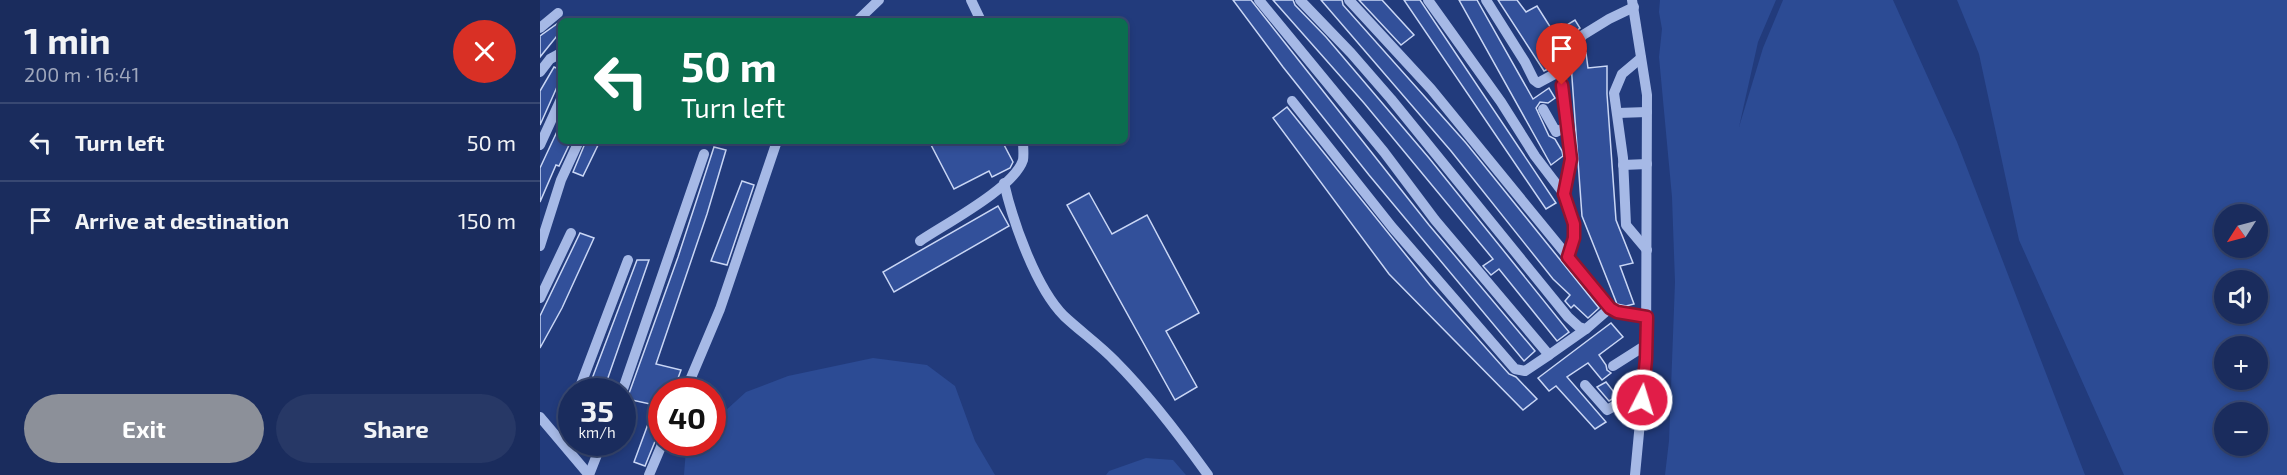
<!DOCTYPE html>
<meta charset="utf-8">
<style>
:root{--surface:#1a2c5d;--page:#273866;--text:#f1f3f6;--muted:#9fa7bc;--line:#384872;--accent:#8c9099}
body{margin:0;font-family:"Exo 2",sans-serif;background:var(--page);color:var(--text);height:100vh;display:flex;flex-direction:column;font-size:22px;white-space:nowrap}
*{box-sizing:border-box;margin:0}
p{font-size:20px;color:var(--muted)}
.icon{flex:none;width:33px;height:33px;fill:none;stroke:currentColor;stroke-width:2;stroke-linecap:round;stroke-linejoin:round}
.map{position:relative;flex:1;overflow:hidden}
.drawer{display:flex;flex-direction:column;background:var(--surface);width:540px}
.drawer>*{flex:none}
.top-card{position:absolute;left:18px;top:18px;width:570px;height:126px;border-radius:9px;box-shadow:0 3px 9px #0003,0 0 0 2px var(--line);background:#0b6e4f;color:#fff;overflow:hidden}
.needle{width:39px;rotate:234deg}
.controls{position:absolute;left:1674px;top:204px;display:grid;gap:12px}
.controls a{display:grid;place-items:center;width:54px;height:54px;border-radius:50%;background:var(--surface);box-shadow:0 3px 9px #0003,0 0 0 2px var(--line);font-size:30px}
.speed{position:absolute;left:18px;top:378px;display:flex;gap:12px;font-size:30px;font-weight:700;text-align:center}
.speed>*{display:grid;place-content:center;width:78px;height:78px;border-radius:50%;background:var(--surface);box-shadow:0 3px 9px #0003,0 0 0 2px var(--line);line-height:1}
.speed small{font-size:15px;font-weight:400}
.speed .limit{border:9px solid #d22;background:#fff;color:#111}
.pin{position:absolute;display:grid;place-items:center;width:51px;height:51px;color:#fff;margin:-62px -26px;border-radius:50% 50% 50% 0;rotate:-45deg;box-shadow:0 0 6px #0007}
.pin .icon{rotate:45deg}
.me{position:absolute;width:66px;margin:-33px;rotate:5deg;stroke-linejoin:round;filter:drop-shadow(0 0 4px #0008)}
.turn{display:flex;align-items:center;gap:21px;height:126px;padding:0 24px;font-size:27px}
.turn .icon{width:78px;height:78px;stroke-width:2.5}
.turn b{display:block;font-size:42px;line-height:51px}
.round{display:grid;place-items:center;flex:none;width:63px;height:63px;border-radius:32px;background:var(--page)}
.headline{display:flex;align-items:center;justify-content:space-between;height:102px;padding:0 24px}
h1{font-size:36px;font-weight:700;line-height:45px}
.button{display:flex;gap:12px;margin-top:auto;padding:12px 24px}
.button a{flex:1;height:69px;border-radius:36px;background:var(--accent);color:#fff;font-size:24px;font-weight:700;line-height:69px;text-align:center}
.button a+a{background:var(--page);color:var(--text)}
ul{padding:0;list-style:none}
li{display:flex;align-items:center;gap:18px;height:78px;padding:0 24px;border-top:2px solid var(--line)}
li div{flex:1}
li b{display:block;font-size:22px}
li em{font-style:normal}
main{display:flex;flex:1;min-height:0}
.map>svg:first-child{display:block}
.green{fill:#2c4b94;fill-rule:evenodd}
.building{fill:#32509a;stroke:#c9d6f5;stroke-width:1.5}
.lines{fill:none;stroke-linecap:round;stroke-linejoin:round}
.minor{stroke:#a6b9e6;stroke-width:10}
.route-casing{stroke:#92132f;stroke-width:15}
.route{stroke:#e11d48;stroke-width:10}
</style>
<main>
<section class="drawer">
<div class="headline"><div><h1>1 min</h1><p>200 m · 16:41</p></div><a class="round" style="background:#d93025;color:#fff"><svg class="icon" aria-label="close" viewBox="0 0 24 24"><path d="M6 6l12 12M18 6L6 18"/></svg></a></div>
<ul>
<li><svg class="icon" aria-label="left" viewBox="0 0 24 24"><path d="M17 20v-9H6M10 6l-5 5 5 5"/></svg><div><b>Turn left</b></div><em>50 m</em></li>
<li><svg class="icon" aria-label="arrive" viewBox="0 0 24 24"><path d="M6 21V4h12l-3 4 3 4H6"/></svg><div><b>Arrive at destination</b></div><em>150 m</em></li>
</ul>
<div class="button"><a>Exit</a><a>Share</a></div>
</section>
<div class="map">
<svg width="1747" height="475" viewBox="0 0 1747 475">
<rect width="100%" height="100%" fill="#223b7c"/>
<g class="green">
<path d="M1120,0H1236L1218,42L1199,127L1223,48L1243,0H1353L1417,142L1545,475H1125L1129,441L1135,282L1132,197L1119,57L1122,29L1119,12Z"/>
<path d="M1417,0H1747V475H1584L1479,240L1439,54ZM1684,214H1718V248H1684ZM1684,280H1718V314H1684ZM1684,346H1718V380H1684ZM1684,412H1718V446H1684Z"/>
<path d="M333,358L387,365L415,386L435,441L455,475H144L146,449L152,443L172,442L173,422L206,392L248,376Z"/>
<path d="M606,458L633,460L646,475H566L569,471Z"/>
</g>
<g class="building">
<path d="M693,0H711L889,225L995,351L984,361L829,175L743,67Z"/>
<path d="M733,0H753L755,5L786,37L889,158L1029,332L1017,341L959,269L951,275L943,266L953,259L824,103Z"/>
<path d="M781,0H802L803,5L926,143L1059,308L1048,318L1034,305L1031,308L1025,301L1030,295L1013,279L911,151Z"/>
<path d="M819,0H842L874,35L861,45Z"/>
<path d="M864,0H880L1016,203L1006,209Z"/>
<path d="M919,0H937L993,99L1009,88L1015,98L1008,103L1000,102L996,108L1009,136L1015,139L1022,151L1023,156L1011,165Z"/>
<path d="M958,0H977L986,12L997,6L1014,33L1035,20L1040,28L1021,43L1023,46L1014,66L1004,71Z"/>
<path d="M21,21V31L0,57V36Z"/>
<path d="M1046,53L1048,68L1067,66V94L1076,220L1093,263L1080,266L1094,304L1086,306L1077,304L1042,216L1031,64L1035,56Z"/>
<path d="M14,67L21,70V78L0,125V91Z"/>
<path d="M747,107L890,285L969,374L976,377L997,399L983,410L849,274L733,118Z"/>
<path d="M21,123V141H31L19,166L16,165L0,202V168Z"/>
<path d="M46,141H60L43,176L33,172Z"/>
<path d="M389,141H462L473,162L470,168L452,177L449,171L414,189Z"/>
<path d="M174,147L186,150L167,214L116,364L141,370L133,392H122V424L105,466L94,462L115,405L87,399L138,257Z"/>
<path d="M202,181L214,185L187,265L171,261Z"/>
<path d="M549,193L572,234L607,215L659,313L626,331L657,387L635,400L527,205Z"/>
<path d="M458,206L469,226L354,292L343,272Z"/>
<path d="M40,233L54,238L22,308L0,348V316Z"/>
<path d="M97,260H109L63,392H47Z"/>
<path d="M1071,323L1083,337L1059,355L1066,365L1067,370L1071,373L1062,380L1048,363L1027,377L1066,422L1055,429L1016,386L1009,391L998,378Z"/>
<path d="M1066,382L1077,396L1069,401L1057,387Z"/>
</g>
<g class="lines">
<g class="minor">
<path d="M431,0L441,21"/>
<path d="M719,0L844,152L895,220L1009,355L1046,329"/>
<path d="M760,0L811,53L851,99L1028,317L1039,327L1046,329L1070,308"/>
<path d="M809,0L891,89L1070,308L1077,312L1106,317"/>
<path d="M888,0L961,102L995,156L1024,194L1034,224V238L1028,257"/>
<path d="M946,0L985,62L994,80L998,83L1022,70"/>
<path d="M1092,0L1107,95L1106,359L1095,475"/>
<path d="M317,21L339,0"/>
<path d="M0,28L18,13"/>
<path d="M1101,58L1082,74L1074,93L1083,158L1086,225L1107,250"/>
<path d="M0,72L10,59L21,53"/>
<path d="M752,101L852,227L975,369L985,371L1009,355"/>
<path d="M1003,109L1016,132L1026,127"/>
<path d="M1078,113L1107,112"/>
<path d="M0,145L21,99"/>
<path d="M1083,165L1107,164"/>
<path d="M464,183C473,222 496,288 524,316C541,332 560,345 576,362C610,396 640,436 668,475"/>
<path d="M1024,194L1031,159L1026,127L1021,66L1029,50L1043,35L1069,19L1094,7"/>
<path d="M380,241C405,224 474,188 483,160C484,154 483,147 483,141"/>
<path d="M0,246L21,180L39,141"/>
<path d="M0,298L31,233"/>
<path d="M1073,366L1106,345"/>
<path d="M1045,385L1067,410L1078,404L1102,401"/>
<path d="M38,392L88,260"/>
<path d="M82,392L164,154"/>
<path d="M145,392L180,309L237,141"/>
<path d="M0,417L49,475"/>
<path d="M23,443L32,412"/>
<path d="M49,475L62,442"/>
<path d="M109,475L123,442"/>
</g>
</g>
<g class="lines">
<defs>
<path id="route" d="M1022,85L1031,159L1024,194L1034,224V238L1028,257L1070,308L1077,312L1107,317L1106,359L1102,400"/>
</defs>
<use href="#route" class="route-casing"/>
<use href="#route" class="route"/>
</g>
</svg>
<div class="controls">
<a><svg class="needle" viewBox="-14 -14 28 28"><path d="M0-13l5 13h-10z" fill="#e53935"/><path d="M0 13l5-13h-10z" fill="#9fa7bc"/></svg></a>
<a><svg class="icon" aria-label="sound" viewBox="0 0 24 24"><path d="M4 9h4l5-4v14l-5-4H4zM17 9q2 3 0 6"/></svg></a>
<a>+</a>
<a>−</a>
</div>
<div class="speed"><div>35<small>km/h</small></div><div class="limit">40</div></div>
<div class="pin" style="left:1022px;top:85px;background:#d93025"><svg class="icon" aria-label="arrive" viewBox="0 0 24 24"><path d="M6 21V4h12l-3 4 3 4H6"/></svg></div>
<svg class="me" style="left:1102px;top:400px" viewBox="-20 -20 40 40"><circle r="17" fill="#e11d48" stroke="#fff" stroke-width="3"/><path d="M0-11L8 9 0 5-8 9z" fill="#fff"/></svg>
<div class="top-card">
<div class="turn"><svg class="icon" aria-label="left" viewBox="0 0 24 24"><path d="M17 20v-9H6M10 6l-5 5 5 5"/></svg><div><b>50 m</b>Turn left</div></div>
</div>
</div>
</main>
